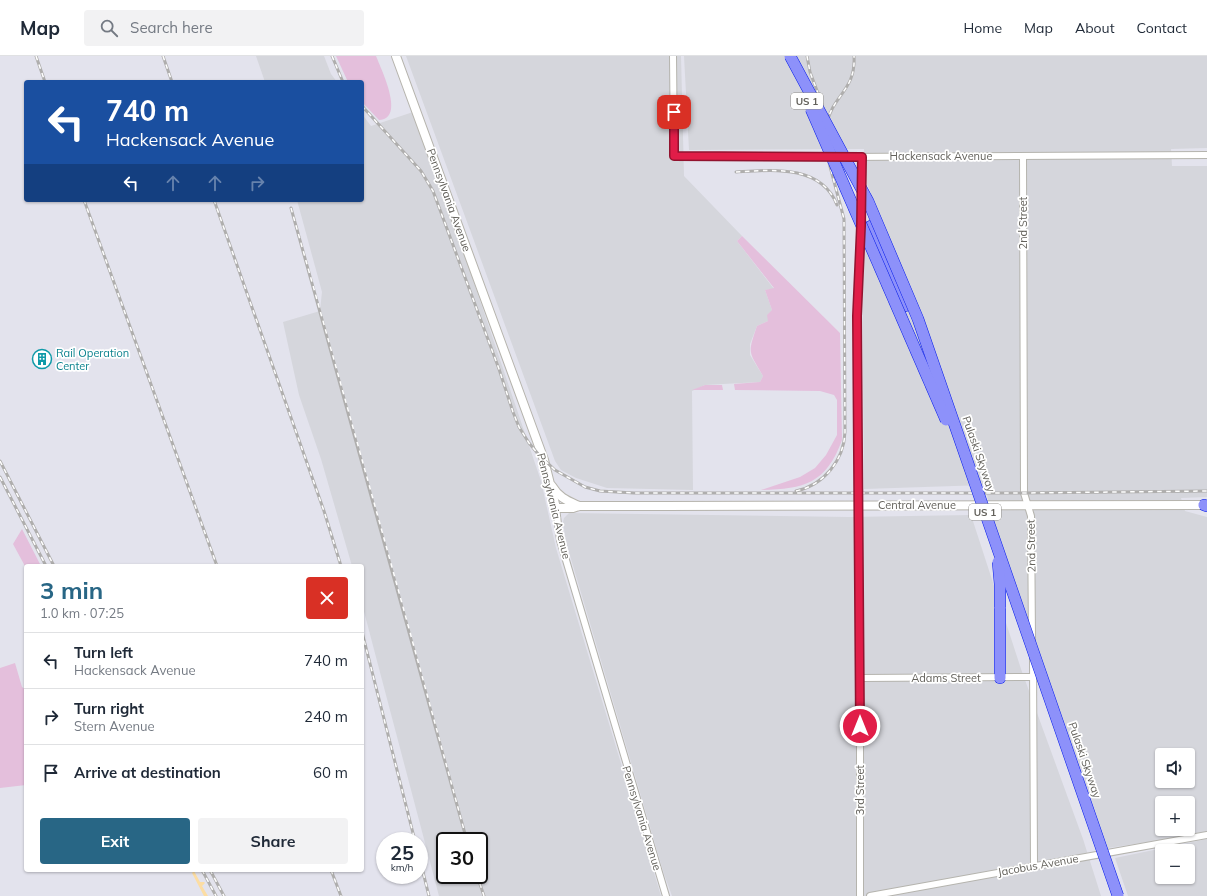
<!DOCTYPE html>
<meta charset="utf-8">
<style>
:root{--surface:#fff;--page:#f2f2f3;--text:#1f2937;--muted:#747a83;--line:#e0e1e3;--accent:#286685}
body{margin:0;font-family:Mulish,sans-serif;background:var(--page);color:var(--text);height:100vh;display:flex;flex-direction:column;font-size:15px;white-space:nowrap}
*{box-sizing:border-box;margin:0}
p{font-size:13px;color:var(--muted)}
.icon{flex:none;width:22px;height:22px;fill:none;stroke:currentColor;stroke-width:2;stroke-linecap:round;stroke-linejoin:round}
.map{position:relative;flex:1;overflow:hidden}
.drawer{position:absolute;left:24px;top:508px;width:340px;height:308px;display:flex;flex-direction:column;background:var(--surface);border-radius:4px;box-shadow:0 1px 3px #0004}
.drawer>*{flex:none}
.top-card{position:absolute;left:24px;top:24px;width:340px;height:122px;border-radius:4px;box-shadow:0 1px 3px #0004;background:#1a4fa0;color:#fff;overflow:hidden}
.controls{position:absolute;left:1155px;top:692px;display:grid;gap:8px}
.controls a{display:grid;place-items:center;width:40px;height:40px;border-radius:4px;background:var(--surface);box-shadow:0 1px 3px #0004;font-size:20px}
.speed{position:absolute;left:376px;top:776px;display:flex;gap:8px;font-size:20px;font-weight:700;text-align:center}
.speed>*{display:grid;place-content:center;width:52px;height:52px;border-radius:50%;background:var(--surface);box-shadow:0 1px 3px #0004;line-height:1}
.speed small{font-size:10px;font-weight:400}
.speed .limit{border:2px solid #111;border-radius:6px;background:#fff;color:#111}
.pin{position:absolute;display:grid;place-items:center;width:34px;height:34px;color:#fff;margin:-17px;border-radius:8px;box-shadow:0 2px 6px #0006}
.me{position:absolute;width:44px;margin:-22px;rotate:0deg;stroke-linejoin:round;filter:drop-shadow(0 0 3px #0008)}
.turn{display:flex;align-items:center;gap:14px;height:84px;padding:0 16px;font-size:18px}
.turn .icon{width:52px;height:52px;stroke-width:2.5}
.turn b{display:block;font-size:28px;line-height:34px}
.lanes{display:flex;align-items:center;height:38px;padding:0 16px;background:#0003;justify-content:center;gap:20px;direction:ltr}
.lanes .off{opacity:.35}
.round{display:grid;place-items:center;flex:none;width:42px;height:42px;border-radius:4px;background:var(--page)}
.overview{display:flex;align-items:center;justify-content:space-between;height:68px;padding:0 16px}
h1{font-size:24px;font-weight:700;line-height:30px;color:var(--accent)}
.button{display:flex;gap:8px;margin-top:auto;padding:8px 16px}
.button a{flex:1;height:46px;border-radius:4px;background:var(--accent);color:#fff;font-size:16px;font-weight:700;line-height:46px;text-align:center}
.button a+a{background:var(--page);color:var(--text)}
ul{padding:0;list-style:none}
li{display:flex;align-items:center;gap:12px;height:56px;padding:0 16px;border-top:1px solid var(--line)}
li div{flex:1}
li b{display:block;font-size:15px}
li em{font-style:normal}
header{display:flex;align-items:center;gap:24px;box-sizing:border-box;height:56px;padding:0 20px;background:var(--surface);border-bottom:1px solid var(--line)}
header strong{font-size:19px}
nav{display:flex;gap:22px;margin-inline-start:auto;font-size:14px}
.search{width:280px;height:36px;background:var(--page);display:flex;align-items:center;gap:10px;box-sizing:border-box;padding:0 14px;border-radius:4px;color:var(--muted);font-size:15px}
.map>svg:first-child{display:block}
.industrial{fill:#d5d6dc;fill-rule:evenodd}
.green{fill:#e4bfdc}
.water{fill:#fcdda3}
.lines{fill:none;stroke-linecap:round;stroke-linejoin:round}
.street-casing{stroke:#b5b4ae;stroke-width:8}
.secondary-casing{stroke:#b6b4ad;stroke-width:10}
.highway-casing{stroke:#061ce9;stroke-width:12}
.street{stroke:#fff;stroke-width:6}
.secondary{stroke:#fff;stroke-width:8}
.highway{stroke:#8d91fa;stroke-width:11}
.rail-casing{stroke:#afaead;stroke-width:3}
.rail{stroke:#fff;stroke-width:1.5;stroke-dasharray:4.5;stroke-linecap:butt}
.highway-bridge-casing{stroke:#061ce9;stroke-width:12;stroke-linecap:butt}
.highway-bridge{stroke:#8d91fa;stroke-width:11}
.route-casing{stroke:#92132f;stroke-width:10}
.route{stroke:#e11d48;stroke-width:7}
.labels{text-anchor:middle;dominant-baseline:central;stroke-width:3.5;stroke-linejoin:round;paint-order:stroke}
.shield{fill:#fff;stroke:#92908c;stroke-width:1}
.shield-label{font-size:10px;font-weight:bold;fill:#63615b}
.street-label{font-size:11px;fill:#63615b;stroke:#fff}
.culture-label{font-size:11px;fill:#0d838f;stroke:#fff;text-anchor:start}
</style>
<header>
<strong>Map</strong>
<div class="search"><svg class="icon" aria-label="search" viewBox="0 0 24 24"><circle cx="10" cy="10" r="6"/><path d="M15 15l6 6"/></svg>Search here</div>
<nav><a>Home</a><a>Map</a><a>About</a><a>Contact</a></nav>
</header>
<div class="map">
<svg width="1207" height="840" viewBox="0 0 1207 840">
<rect width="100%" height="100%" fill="#e3e3ed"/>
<g class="industrial">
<path d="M256,0H324L331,18L337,26H265Z"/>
<path d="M406,0H681L684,120L742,180L737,185L774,233L765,234L772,254L768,265L757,270L750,288V299L763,320L760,326L705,329L692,335L693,434L607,432L576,422L561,414L555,405Z"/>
<path d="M684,0H1207V92L1171,93L1172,110H1207V441L1181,442L1185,455L1207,461V777L1108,792L990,454L985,429L864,433L862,207L871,137L867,128L864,93L689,94ZM1162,699H1188V725H1162ZM1162,747H1188V773H1162Z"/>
<path d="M416,55L541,425L556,492L661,840H439L362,548V510H352L321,403L299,339L283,266L320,255L322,236L297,144H362V58L371,70ZM445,785H479V819H445Z"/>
<path d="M569,457L849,461L971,459L1021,613L1083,783L1101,840H672L664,818L566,486L563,466L564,462Z"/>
<path d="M1207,783V840H1128L1115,802ZM1162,795H1188V821H1162Z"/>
</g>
<g class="green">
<path d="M336,0H376C381,13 406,63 379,64L362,46V26H348Z"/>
<path d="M742,180L840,277L842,384C826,428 804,433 761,434L800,421L815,412L826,399L837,379V344L834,339L820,335L735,334L734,328L760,326L763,320C749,295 747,299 757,270L768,265L767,259L772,254L765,234L774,232L737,185Z"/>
<path d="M705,329H722L723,334H692Z"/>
<path d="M22,473L41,510H26V512L13,488Z"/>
<path d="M15,607L22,631L26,634V729L0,732V612Z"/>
</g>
<path class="water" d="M194,815L200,826H204L205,827L202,830L208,840H204L192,817Z"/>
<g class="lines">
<defs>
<g id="street">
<path d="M673,0L674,100H833"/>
<path d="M1023,100L1024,437L1031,460L1032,584"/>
<path d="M843,101L1207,99"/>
<path d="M862,129V101"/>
<path d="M861,163L862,138"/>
<path d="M556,452L560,484L666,840"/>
<path d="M1033,603L1034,810"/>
<path d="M860,622L1033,621"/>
<path d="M860,840V622L857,260L861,174"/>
<path d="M870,840L1207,779"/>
</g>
<g id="secondary">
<path d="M396,0L544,404L556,452H573L579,450H662L1207,449"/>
<path d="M552,430C559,442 568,445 579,450"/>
</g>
<g id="highway">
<path d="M871,170L905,250"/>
<path d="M1204,449L1207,450"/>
<path d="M1000,551V622"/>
</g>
</defs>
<use href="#street" class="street-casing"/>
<use href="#secondary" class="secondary-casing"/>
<use href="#highway" class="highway-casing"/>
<use href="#street" class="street"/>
<use href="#secondary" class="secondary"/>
<use href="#highway" class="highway"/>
<defs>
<g id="rail">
<path d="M36,0L45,26"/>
<path d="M163,0L172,26"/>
<path d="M332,0L343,26"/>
<path d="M362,50L421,115L433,135L499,313L513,356L519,371L529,387L539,399L555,414L585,431L600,435L634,437H1024L1207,435"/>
<path d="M827,67C833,39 856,34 854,0"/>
<path d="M736,116C771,114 821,108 837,149"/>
<path d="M84,144L217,510"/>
<path d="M214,144L324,455L341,510"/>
<path d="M291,152C351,363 410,574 467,785"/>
<path d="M0,405L54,510"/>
<path d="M0,421L46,510"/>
<path d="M796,435C824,429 844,404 845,376L844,163L827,99L822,48L810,16L807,0"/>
<path d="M362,576L415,785"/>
<path d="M419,800L429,840"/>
<path d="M202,814L216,840"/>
<path d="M210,814L224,840"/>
<path d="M331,814L341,840"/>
<path d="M477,819L484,840"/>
</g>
</defs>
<use href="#rail" class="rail-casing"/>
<use href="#rail" class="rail"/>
<defs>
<g id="highway-bridge">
<path d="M790,0L868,145L918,263L1118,840"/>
<path d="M811,53L946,364"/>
<path d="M998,506L1000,528V551"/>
</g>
</defs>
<use href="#highway-bridge" class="highway-bridge-casing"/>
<use href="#highway-bridge" class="highway-bridge"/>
</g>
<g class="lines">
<defs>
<path id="route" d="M674,56V100L862,101L861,170L857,260L860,670"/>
</defs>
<use href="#route" class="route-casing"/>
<use href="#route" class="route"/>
</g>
<defs>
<symbol id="building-ring" viewBox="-11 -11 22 22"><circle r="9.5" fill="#fff" stroke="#0f9aa8" stroke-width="1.5"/><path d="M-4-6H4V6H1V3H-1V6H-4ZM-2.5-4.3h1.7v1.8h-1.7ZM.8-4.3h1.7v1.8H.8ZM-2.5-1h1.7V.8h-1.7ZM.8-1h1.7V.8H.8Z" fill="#0f9aa8"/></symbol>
</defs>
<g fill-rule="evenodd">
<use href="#building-ring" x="31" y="292" width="22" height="22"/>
</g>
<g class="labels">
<g class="shield">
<rect x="791" y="37" width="32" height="16" rx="3"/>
<rect x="969" y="448" width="32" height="16" rx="3"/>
</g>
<g class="shield-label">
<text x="807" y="45">US 1</text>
<text x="985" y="456">US 1</text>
</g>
<g class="street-label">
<text x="941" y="100">Hackensack Avenue</text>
<text transform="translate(449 144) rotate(70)">Pennsylvania Avenue</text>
<text transform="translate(1023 167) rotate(-90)">2nd Street</text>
<text transform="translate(979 398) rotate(71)">Pulaski Skyway</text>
<text x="917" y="449">Central Avenue</text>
<text transform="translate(554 450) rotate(76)">Pennsylvania Avenue</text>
<text transform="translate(1031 490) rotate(-91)">2nd Street</text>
<text x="946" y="622">Adams Street</text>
<text transform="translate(1085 704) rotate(71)">Pulaski Skyway</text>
<text transform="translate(860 734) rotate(-90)">3rd Street</text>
<text transform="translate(642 762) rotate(73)">Pennsylvania Avenue</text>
<text transform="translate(1038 809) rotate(-10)">Jacobus Avenue</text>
</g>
<g class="culture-label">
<text x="56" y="297">Rail Operation<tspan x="56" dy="13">Center</tspan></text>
</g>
</g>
</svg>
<div class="controls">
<a><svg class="icon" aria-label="sound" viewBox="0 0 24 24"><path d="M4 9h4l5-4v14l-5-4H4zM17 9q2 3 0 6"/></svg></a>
<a>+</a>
<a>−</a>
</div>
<div class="speed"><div>25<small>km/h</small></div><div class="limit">30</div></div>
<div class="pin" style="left:674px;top:56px;background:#d93025"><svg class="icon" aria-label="arrive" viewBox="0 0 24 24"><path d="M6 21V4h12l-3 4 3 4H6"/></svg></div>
<svg class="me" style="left:860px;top:670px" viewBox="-20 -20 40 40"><circle r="17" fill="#e11d48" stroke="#fff" stroke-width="3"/><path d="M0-11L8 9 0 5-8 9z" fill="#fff"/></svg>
<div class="top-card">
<div class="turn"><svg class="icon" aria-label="left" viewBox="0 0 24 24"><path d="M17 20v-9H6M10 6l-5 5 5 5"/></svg><div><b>740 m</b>Hackensack Avenue</div></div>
<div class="lanes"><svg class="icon" aria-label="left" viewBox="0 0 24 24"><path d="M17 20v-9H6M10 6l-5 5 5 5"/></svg><svg class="icon off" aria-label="ahead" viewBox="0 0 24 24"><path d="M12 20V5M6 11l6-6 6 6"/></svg><svg class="icon off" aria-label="ahead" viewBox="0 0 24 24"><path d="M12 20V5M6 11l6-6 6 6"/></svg><svg class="icon off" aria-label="right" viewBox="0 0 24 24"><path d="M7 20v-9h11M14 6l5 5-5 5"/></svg></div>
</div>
<section class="drawer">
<div class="overview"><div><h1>3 min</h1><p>1.0 km · 07:25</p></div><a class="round" style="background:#d93025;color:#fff"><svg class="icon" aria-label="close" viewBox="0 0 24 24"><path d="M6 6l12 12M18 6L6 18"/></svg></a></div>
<ul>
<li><svg class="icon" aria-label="left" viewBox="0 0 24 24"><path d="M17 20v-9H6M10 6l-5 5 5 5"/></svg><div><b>Turn left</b><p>Hackensack Avenue</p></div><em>740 m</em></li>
<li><svg class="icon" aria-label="right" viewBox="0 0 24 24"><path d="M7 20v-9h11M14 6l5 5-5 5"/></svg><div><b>Turn right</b><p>Stern Avenue</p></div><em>240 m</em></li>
<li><svg class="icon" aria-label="arrive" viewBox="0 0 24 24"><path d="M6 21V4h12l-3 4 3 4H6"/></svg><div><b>Arrive at destination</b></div><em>60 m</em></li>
</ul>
<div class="button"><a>Exit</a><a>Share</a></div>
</section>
</div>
